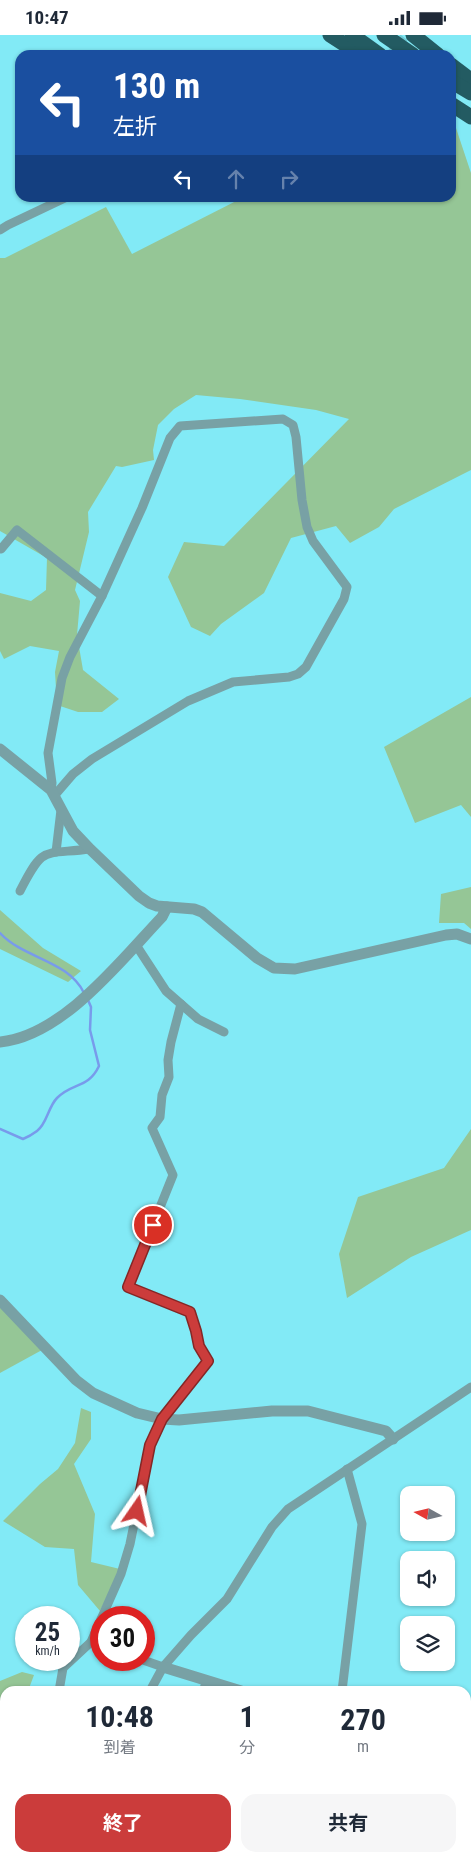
<!DOCTYPE html>
<html lang="ja">
<meta charset="utf-8">
<style>
:root{--surface:#fff;--page:#f6f6f7;--text:#1f2937;--muted:#747a83;--accent:#cb3c3b}
body{margin:0;font-family:"Roboto Condensed","Noto Sans JP",sans-serif;background:var(--page);color:var(--text);height:100vh;display:flex;flex-direction:column;font-size:19px;white-space:nowrap}
*{box-sizing:border-box;margin:0}
p{font-size:16px;color:var(--muted)}
.icon{flex:none;width:28px;height:28px;fill:none;stroke:currentColor;stroke-width:2;stroke-linecap:round;stroke-linejoin:round}
.map{position:relative;flex:1;overflow:hidden}
.panel{position:absolute;left:0px;top:1651px;width:471px;height:176px;display:flex;flex-direction:column;background:var(--surface);border-radius:15px 15px 0 0;box-shadow:0 1px 4px #0004}
.panel>*{flex:none}
.hud{position:absolute;left:15px;top:15px;width:441px;height:152px;border-radius:15px;box-shadow:0 1px 4px #0004;background:#1a4fa0;color:#fff;overflow:hidden}
.needle{width:32px;rotate:278deg}
.controls{position:absolute;left:400px;top:1451px;display:grid;gap:10px}
.controls a{display:grid;place-items:center;width:55px;height:55px;border-radius:10px;background:var(--surface);box-shadow:0 1px 4px #0004;font-size:25px}
.speed{position:absolute;left:15px;top:1571px;display:flex;gap:10px;font-size:25px;font-weight:700;text-align:center}
.speed>*{display:grid;place-content:center;width:65px;height:65px;border-radius:50%;background:var(--surface);box-shadow:0 1px 4px #0004;line-height:1}
.speed small{font-size:12px;font-weight:400}
.speed .limit{border:8px solid #d22;background:#fff;color:#111}
.pin{position:absolute;display:grid;place-items:center;width:42px;height:42px;color:#fff;margin:-21px;border:2px solid #fff;border-radius:50%;box-shadow:0 1px 5px #0007}
.me{position:absolute;width:55px;margin:-28px;rotate:11deg;stroke-linejoin:round;filter:drop-shadow(0 0 4px #0008)}
.turn{display:flex;align-items:center;gap:18px;height:105px;padding:0 15px;font-size:22px}
.turn .icon{width:65px;height:65px;stroke-width:2.5}
.turn b{display:block;font-size:35px;line-height:42px}
.lanes{display:flex;align-items:center;height:48px;padding:0 15px;background:#0003;justify-content:center;gap:25px;direction:ltr}
.lanes .off{opacity:.35}
.eta{display:flex;justify-content:space-evenly;align-items:center;height:85px;text-align:center}
.eta b{font-size:30px;font-weight:700;line-height:35px}
.button{display:flex;gap:10px;margin-top:auto;padding:10px 15px}
.button a{flex:1;height:58px;border-radius:15px;background:var(--accent);color:#fff;font-size:20px;font-weight:700;line-height:58px;text-align:center}
.button a+a{background:var(--page);color:var(--text)}
.status{display:flex;justify-content:space-between;align-items:center;height:35px;padding:0 25px;background:var(--surface);direction:ltr}
.status svg{height:14px;fill:currentColor}
.map>svg:first-child{display:block}
.green{fill:#95c696}
.lines{fill:none;stroke-linecap:round;stroke-linejoin:round}
.stream{stroke:#789beb;stroke-width:2.5}
.minor-tunnel{stroke:#6fcad5;stroke-width:9;stroke-dasharray:9 4.5;stroke-linecap:butt}
.minor{stroke:#78a1a5;stroke-width:9}
.tertiary{stroke:#78a1a5;stroke-width:11}
.motorway{stroke:#235b62;stroke-width:15}
.rail{stroke:#214b4f;stroke-width:2.5}
.route-casing{stroke:#842726;stroke-width:12}
.route{stroke:#cb3c3b;stroke-width:9}
</style>
<div class="status"><b>10:47</b><svg viewBox="0 0 49 12"><path d="M0 12V9h3v3zM5 12V6h3v6zM10 12V3h3v9zM15 12V0h3v12zM26 1h20v11H26zM47 4h2v5h-2z"/></svg></div>
<div class="map">
<svg width="471" height="1827" viewBox="0 0 471 1827">
<rect width="100%" height="100%" fill="#82eaf6"/>
<g class="green">
<path d="M451,89L456,93L471,138V435L394,474L379,492L350,508L336,491L291,503L264,558L221,589L210,601L191,592L168,542L184,507L224,511L349,384L316,375L240,364L196,360L174,374L158,390L153,415L154,425L122,432L116,431L88,477L89,497L75,555L80,566L77,600L83,635L119,664L102,677H78L57,670L55,637L59,616L30,611L4,624L0,616V558L31,566L46,555L47,523L0,496V223H5L106,172L132,219L242,163L451,162Z"/>
<path d="M471,662V782L461,770L415,788L384,712Z"/>
<path d="M471,852V894L464,888H439L441,859Z"/>
<path d="M0,875L43,913L81,936L68,947L0,914Z"/>
<path d="M471,1094V1195L411,1222L347,1263L339,1219L358,1162L444,1133Z"/>
<path d="M0,1269L42,1315L0,1338Z"/>
<path d="M81,1373L91,1377V1404L74,1429L95,1479L91,1527L120,1534L100,1576L78,1550L74,1514L45,1512L3,1486L40,1449L58,1434L75,1408Z"/>
<path d="M22,1637L34,1640L28,1656H5V1674L0,1678V1646Z"/>
<path d="M304,1822L427,1823L426,1827H302Z"/>
</g>
<g class="lines">
<g class="stream">
<path d="M0,898C24,924 68,925 84,958"/>
<path d="M0,1094L23,1104C28,1102 33,1099 37,1096C47,1089 48,1072 57,1063C73,1047 88,1054 99,1031L90,995L91,972L88,965"/>
</g>
<path class="minor-tunnel" d="M390,20L406,0"/>
<g class="minor">
<path d="M0,195L8,190L67,162"/>
<path d="M1,514L17,495L102,561"/>
<path d="M51,755L52,748L48,718L62,643L70,622L102,561L142,473L170,403L180,391L283,384L293,390L296,402L302,465L307,492L313,506L347,552L344,564L306,632L298,639L289,642L233,647L188,666L92,724L73,739L54,761"/>
<path d="M56,817L61,775"/>
<path d="M20,856C44,809 43,820 90,814"/>
<path d="M136,910L166,956L198,984L224,997"/>
<path d="M102,1582L121,1539L130,1509L150,1410L162,1384L208,1326L199,1311L196,1296L190,1277L128,1252L173,1140L152,1093L160,1082L162,1060L169,1042L168,1025L171,1007L181,969"/>
<path d="M91,1607L101,1611"/>
<path d="M143,1625L163,1632"/>
<path d="M59,1656L63,1633L91,1607L101,1584"/>
<path d="M150,1656L163,1632L191,1600L227,1564L272,1492L288,1474L471,1352"/>
<path d="M203,1656L207,1646"/>
<path d="M342,1656L362,1489L347,1434"/>
<path d="M155,1822V1827"/>
<path d="M49,1827L51,1822"/>
<path d="M298,1827L299,1822"/>
<path d="M432,1827L434,1822"/>
</g>
<g class="tertiary">
<path d="M0,714L51,755L73,796L90,814L139,861L149,868L157,871L194,874L202,877L257,923L274,933L295,934L446,900L457,899L471,904"/>
<path d="M0,1007C63,1001 121,925 162,882L167,872"/>
<path d="M0,1265L76,1345L93,1358L137,1378L162,1384L179,1385L272,1376H308L386,1396L393,1404"/>
<path d="M163,1632L241,1656"/>
<path d="M466,1724L467,1725"/>
</g>
<g class="motorway">
<path d="M330,0L361,20"/>
<path d="M352,0L380,20"/>
<path d="M384,0L413,20"/>
<path d="M413,0L438,20"/>
<path d="M451,30L471,45"/>
<path d="M451,46L471,58"/>
<path d="M451,69L471,82"/>
</g>
<g class="rail">
<path d="M466,1803L471,1788"/>
<path d="M458,1827L460,1822"/>
</g>
</g>
<g class="lines">
<defs>
<path id="route" d="M137,1476L150,1410L162,1384L208,1326L199,1311L196,1296L190,1277L128,1252L153,1190"/>
</defs>
<use href="#route" class="route-casing"/>
<use href="#route" class="route"/>
</g>
</svg>
<div class="controls">
<a><svg class="needle" viewBox="-14 -14 28 28"><path d="M0-13l5 13h-10z" fill="#e53935"/><path d="M0 13l5-13h-10z" fill="#747a83"/></svg></a>
<a><svg class="icon" aria-label="sound" viewBox="0 0 24 24"><path d="M4 9h4l5-4v14l-5-4H4zM17 9q2 3 0 6"/></svg></a>
<a><svg class="icon" aria-label="layers" viewBox="0 0 24 24"><path d="M12 4l9 5-9 5-9-5zM3 14l9 5 9-5"/></svg></a>
</div>
<div class="speed"><div>25<small>km/h</small></div><div class="limit">30</div></div>
<div class="pin" style="left:153px;top:1190px;background:#d93025"><svg class="icon" aria-label="arrive" viewBox="0 0 24 24"><path d="M6 21V4h12l-3 4 3 4H6"/></svg></div>
<svg class="me" style="left:137px;top:1476px" viewBox="-20 -20 40 40"><path d="M0-17L14 15 0 8-14 15z" fill="#cb3c3b" stroke="#fff" stroke-width="4"/></svg>
<div class="hud">
<div class="turn"><svg class="icon" aria-label="left" viewBox="0 0 24 24"><path d="M17 20v-9H6M10 6l-5 5 5 5"/></svg><div><b>130 m</b>左折</div></div>
<div class="lanes"><svg class="icon" aria-label="left" viewBox="0 0 24 24"><path d="M17 20v-9H6M10 6l-5 5 5 5"/></svg><svg class="icon off" aria-label="ahead" viewBox="0 0 24 24"><path d="M12 20V5M6 11l6-6 6 6"/></svg><svg class="icon off" aria-label="right" viewBox="0 0 24 24"><path d="M7 20v-9h11M14 6l5 5-5 5"/></svg></div>
</div>
<section class="panel">
<div class="eta">
<div><b>10:48</b><p>到着</p></div>
<div><b>1</b><p>分</p></div>
<div><b>270</b><p>m</p></div>
</div>
<div class="button"><a>終了</a><a>共有</a></div>
</section>
</div>
